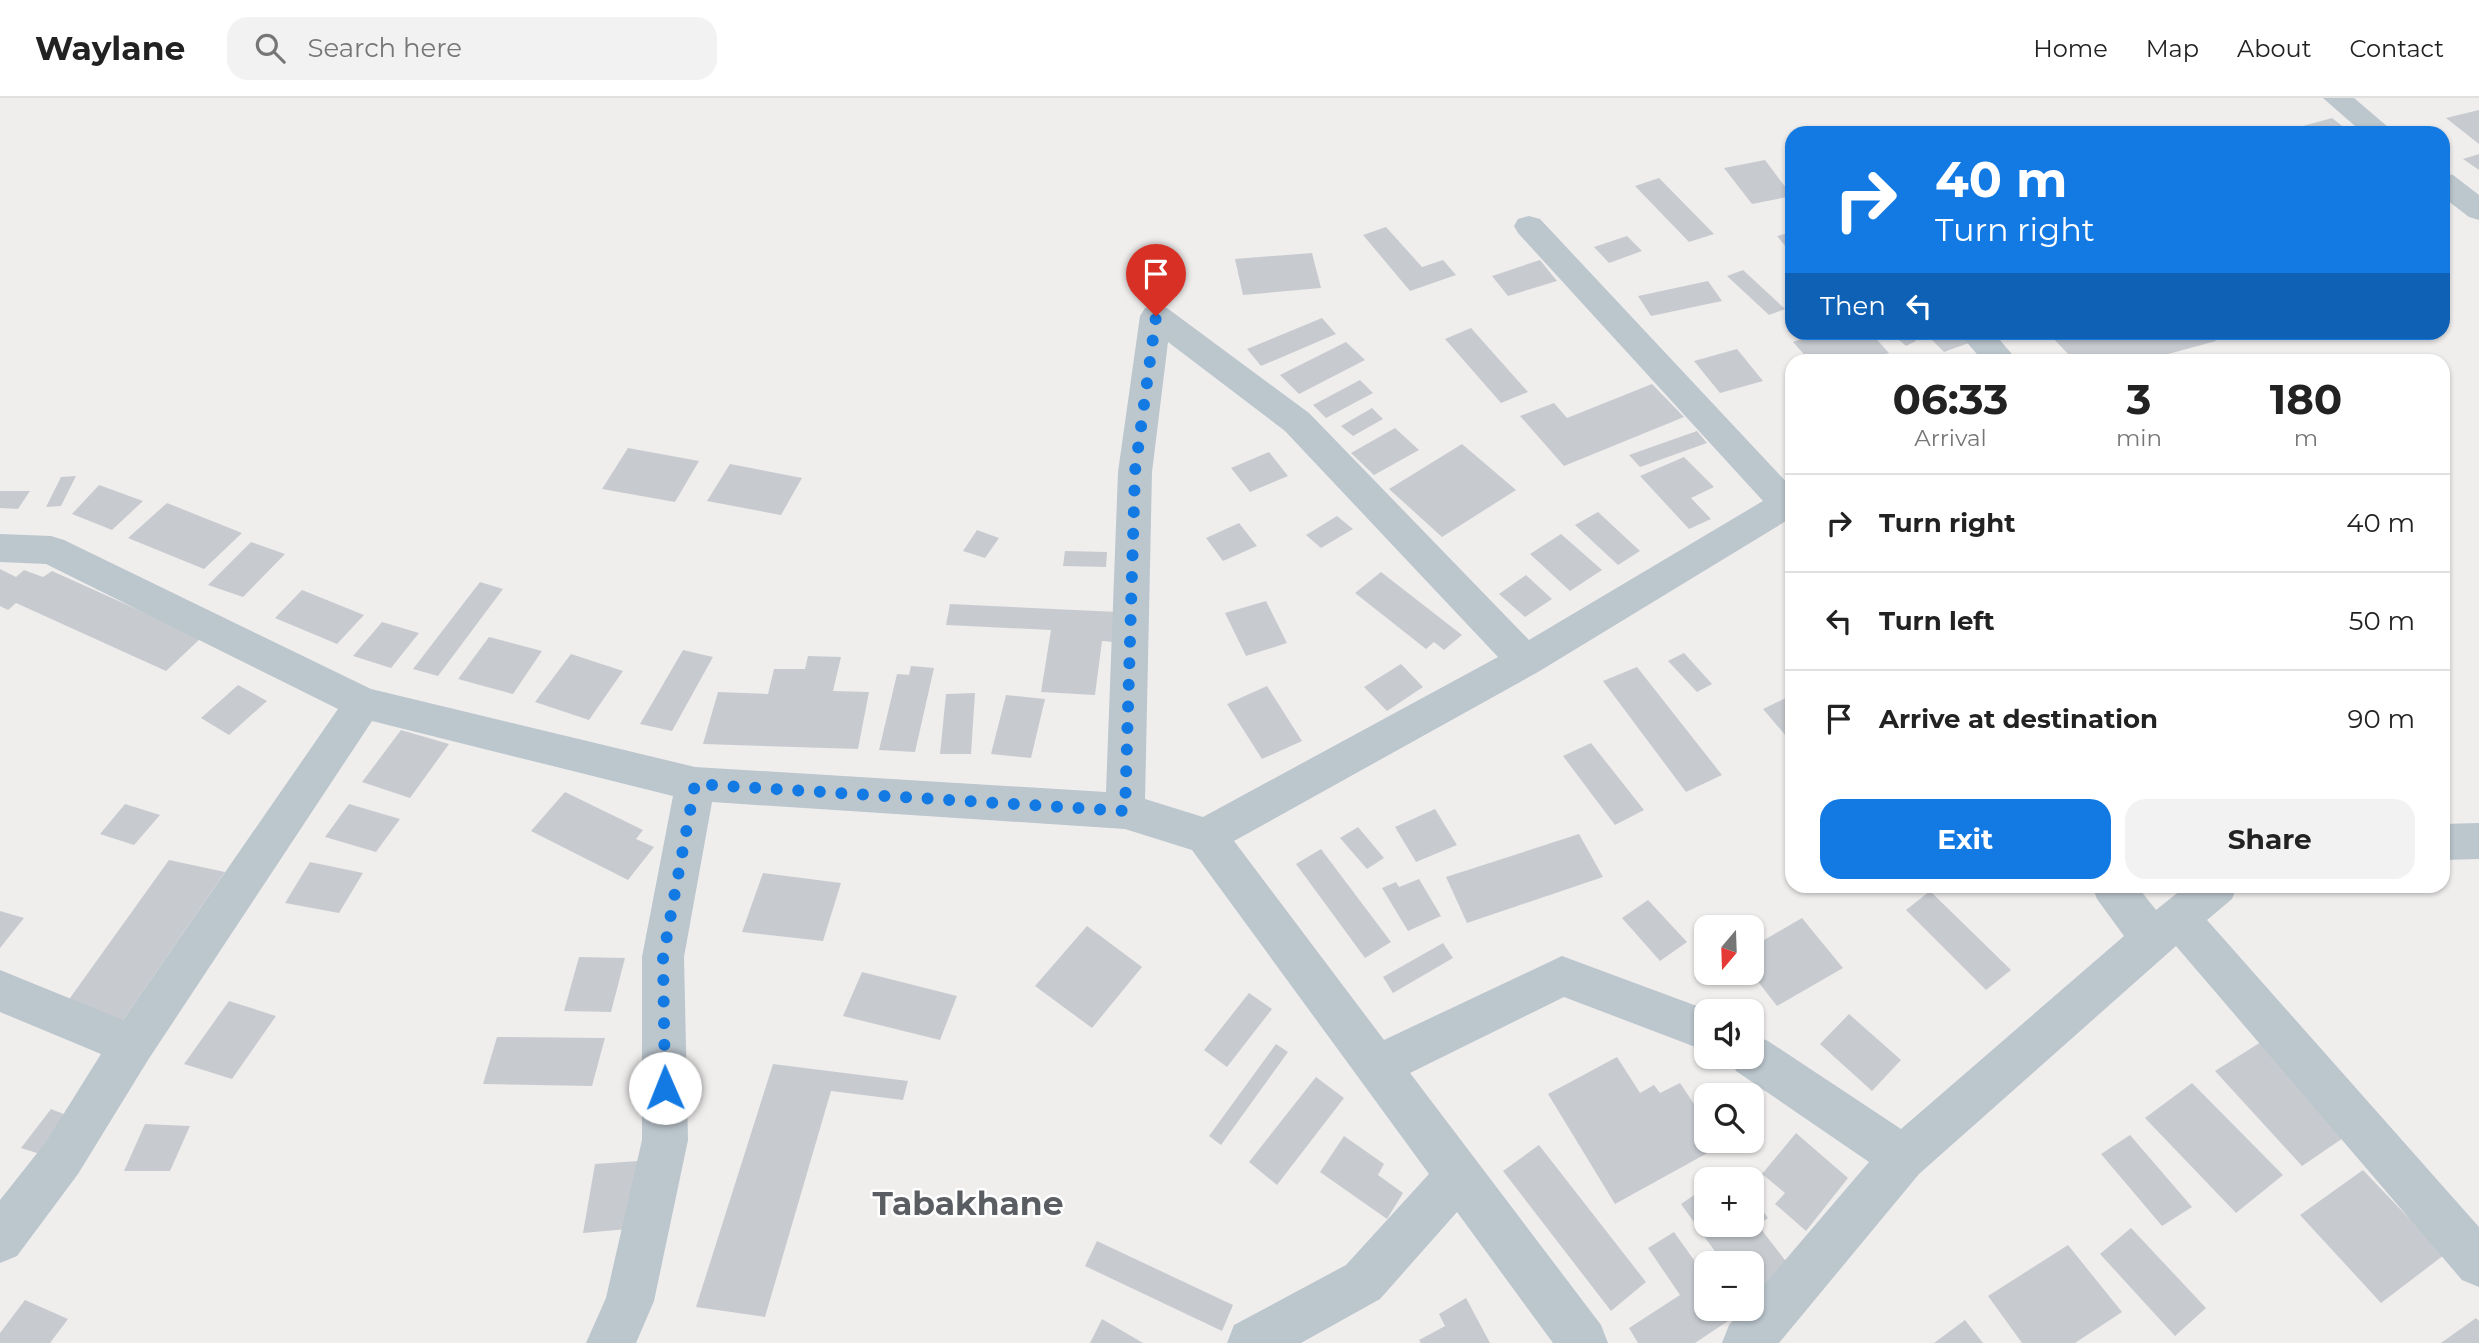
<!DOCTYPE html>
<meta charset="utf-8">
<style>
:root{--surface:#fff;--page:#f2f2f2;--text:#222;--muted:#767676;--line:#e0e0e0;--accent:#137ae4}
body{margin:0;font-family:Montserrat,sans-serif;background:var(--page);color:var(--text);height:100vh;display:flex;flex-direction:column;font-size:26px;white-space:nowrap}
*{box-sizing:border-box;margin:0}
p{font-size:23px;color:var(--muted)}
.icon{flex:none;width:38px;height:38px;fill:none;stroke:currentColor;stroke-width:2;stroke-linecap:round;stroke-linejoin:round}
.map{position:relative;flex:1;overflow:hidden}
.sheet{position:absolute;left:1785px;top:256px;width:665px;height:539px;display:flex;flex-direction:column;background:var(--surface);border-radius:21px;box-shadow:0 2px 5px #0004}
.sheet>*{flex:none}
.guide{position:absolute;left:1785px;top:28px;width:665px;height:214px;border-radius:21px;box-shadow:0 2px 5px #0004;background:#137ae4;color:#fff;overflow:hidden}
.needle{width:46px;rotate:199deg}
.buttons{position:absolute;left:1694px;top:817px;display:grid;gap:14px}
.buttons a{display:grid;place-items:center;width:70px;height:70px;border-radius:14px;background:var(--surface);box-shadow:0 2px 5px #0004;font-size:35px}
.pin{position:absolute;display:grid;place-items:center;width:60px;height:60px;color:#fff;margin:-72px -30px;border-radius:50% 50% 50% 0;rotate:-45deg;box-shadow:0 0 7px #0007}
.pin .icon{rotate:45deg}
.me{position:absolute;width:77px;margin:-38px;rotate:359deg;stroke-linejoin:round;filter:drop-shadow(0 0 5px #0008)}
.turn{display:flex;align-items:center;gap:24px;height:147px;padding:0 35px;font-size:32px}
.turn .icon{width:91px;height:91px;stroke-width:2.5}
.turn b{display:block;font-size:49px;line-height:60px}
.then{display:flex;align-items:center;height:66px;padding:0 35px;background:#0003;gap:14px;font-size:26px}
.eta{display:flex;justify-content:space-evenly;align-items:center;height:119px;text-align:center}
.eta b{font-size:42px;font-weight:700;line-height:49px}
.cta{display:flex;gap:14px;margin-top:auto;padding:14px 35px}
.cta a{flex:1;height:80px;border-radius:21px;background:var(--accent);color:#fff;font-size:28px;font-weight:700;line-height:80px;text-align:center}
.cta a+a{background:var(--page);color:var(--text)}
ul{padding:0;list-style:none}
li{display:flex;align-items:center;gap:21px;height:98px;padding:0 35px;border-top:2px solid var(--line)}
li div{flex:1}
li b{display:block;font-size:26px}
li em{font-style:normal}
header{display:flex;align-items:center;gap:42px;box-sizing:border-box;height:98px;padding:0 35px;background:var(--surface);border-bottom:2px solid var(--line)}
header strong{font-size:33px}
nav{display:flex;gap:38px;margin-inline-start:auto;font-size:24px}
.search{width:490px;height:63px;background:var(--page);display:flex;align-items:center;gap:18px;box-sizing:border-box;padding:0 24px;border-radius:21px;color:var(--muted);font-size:26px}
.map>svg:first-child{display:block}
.building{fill:#c7cbd0}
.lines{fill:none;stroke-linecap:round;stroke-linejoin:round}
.minor{fill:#bbc6cd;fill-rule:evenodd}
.route{stroke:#137ae4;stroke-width:12;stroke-dasharray:0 21.6}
.labels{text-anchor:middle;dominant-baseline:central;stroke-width:5;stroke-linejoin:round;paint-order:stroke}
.near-district-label{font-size:33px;font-weight:bold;fill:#5a5e63;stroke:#fff}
</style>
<header>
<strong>Waylane</strong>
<div class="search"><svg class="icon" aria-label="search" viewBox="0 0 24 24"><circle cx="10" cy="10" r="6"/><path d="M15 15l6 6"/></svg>Search here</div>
<nav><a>Home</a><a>Map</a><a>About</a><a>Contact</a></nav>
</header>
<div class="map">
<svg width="2479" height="1245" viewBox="0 0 2479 1245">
<rect width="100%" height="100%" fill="#f0eded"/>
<g class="building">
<path d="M2479,12V46L2446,20Z"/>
<path d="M2332,20L2351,35H2312L2303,28Z"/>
<path d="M2479,56V72L2463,61Z"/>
<path d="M1765,62L1792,98L1752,106L1724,70Z"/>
<path d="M1659,80L1714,136L1689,144L1635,88Z"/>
<path d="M1386,129L1422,169L1443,162L1456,177L1410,193L1363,137Z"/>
<path d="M1792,134V156L1777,138Z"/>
<path d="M1627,138L1642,153L1609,165L1594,149Z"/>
<path d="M1312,155L1321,190L1243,197L1235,161Z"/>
<path d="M1540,162L1557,183L1508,198L1492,178Z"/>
<path d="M1743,172L1785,211L1769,217L1727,178Z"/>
<path d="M1708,183L1722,203L1651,218L1638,198Z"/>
<path d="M1322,220L1336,236L1261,268L1247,251Z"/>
<path d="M1471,230L1528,294L1501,305L1445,241Z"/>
<path d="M1822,234H1870L1889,255L1863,262H1809L1793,244Z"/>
<path d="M1890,234H1905L1916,243L1906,248Z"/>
<path d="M1924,234H1970L1977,242L1944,254Z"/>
<path d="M2047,234H2207L2216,243L2146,262H2074Z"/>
<path d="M1346,244L1365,262L1299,296L1280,277Z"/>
<path d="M1737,251L1763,283L1720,295L1694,263Z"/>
<path d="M1360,282L1373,295L1326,320L1313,307Z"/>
<path d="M1652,286L1684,319L1564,368L1520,318L1554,305L1567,320Z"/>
<path d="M1372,310L1383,321L1353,338L1341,328Z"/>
<path d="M1395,330L1419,352L1374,377L1351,355Z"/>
<path d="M1697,333L1707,345L1640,369L1629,357Z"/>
<path d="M1462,346L1516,392L1442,439L1389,391Z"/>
<path d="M628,350L699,363L675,404L602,391Z"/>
<path d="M1269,354L1288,378L1250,394L1231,370Z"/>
<path d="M1684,359L1714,389L1691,400L1711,421L1689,431L1640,378Z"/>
<path d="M730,366L802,380L781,417L707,403Z"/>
<path d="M76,378L61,408L46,409L61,379Z"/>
<path d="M99,387L143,403L112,432L72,416Z"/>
<path d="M0,393H30L18,411L0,410Z"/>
<path d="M167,405L242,435L204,471L128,440Z"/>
<path d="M1598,414L1640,453L1618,467L1575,427Z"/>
<path d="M1337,418L1353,431L1321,450L1306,437Z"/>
<path d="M1239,425L1257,448L1223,463L1206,440Z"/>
<path d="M977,432L999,440L985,460L963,453Z"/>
<path d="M1561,436L1602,472L1570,493L1530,456Z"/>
<path d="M251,444L285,456L243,499L208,487Z"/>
<path d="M1065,453L1107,454L1106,469L1063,468Z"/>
<path d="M0,471L16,479L24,472L43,479L52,473L201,540L166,573L16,505L8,512L0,508Z"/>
<path d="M1381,474L1462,537L1444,552L1434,544L1426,551L1355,495Z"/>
<path d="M1526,477L1552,501L1525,519L1499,496Z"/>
<path d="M480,484L503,491L438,578L413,571Z"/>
<path d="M302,492L364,517L337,546L275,520Z"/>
<path d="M1266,503L1287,545L1246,558L1225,515Z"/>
<path d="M950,506L1118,514L1114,544L1102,543L1095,597L1041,594L1051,532L946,527Z"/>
<path d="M382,524L419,535L391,570L353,558Z"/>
<path d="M489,539L542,553L513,596L458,581Z"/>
<path d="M683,552L713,559L672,633L640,626Z"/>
<path d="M1684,555L1712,586L1697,594L1668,563Z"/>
<path d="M571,556L623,573L589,622L535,604Z"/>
<path d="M808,558L841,559L833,593L869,594L858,651L703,646L718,594L768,596L774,571H805Z"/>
<path d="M1401,566L1423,589L1387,613L1364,589Z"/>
<path d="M911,568L934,570L915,654L879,652L897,576L909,577Z"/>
<path d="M1637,569L1722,677L1686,694L1603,583Z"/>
<path d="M238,587L267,603L229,637L201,620Z"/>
<path d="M1267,588L1302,643L1262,661L1227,606Z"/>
<path d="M975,595L971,656H940L946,596Z"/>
<path d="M1006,597L1045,601L1031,660L991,656Z"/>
<path d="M1792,597V645L1763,611Z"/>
<path d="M401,632L449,646L410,700L362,684Z"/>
<path d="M1591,645L1644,712L1615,727L1563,658Z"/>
<path d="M565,694L643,732L636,741L654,749L628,782L531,733Z"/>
<path d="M125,706L160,717L134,747L100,736Z"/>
<path d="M349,706L400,721L376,754L325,739Z"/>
<path d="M1435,711L1457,747L1416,764L1395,729Z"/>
<path d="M1358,729L1384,760L1367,771L1340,740Z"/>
<path d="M1579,736L1603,779L1467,825L1446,779Z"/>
<path d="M1321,751L1391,844L1365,860L1296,766Z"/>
<path d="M169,762L225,774L123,922L65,907Z"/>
<path d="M310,764L363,775L339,815L285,805Z"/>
<path d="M763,775L841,785L823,843L742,834Z"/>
<path d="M1419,781L1441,818L1408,833L1382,790L1396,784L1399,789Z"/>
<path d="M1930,793L2011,872L1986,892L1906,812Z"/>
<path d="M1648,802L1687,844L1660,863L1622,820Z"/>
<path d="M0,813L24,820L0,850Z"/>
<path d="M1802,820L1843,870L1777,908L1752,876V849Z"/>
<path d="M1087,828L1142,869L1092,930L1035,888Z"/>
<path d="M1443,845L1453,860L1393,895L1383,879Z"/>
<path d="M579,859L625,860L611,914L564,913Z"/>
<path d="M862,874L957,898L940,942L843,918Z"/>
<path d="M1249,895L1272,911L1227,969L1204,952Z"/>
<path d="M229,903L276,918L232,981L184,966Z"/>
<path d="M1849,916L1901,962L1872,993L1820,946Z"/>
<path d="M497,939L605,940L592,988L483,986Z"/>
<path d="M2261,944L2349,1036L2302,1068L2215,973Z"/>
<path d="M1276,946L1288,954L1221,1047L1209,1038Z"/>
<path d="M1617,959L1640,995L1654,987L1660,995L1680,985L1706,1024V1043H1719L1722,1047L1615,1106L1548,996Z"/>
<path d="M773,966L908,983L903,1002L831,993L765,1219L696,1209Z"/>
<path d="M1316,979L1344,1000L1277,1087L1249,1064Z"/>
<path d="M2192,985L2283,1077L2236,1115L2145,1020Z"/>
<path d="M51,1011L69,1018L40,1056L21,1050Z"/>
<path d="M145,1026L190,1028L170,1073H124Z"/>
<path d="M1796,1035L1848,1080L1806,1133L1775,1106L1785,1095L1762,1076Z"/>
<path d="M2130,1037L2192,1109L2162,1128L2101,1056Z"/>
<path d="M1344,1038L1384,1066L1378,1077L1403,1095L1387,1121L1320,1074Z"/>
<path d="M1539,1047L1646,1184L1611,1213L1503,1073Z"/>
<path d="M638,1063L628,1131L583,1135L595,1066Z"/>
<path d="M2363,1072L2444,1157L2381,1205L2300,1117Z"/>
<path d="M1706,1089V1127H1752V1098L1768,1120L1758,1127L1794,1174L1752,1203V1166H1724L1681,1106Z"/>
<path d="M2131,1130L2206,1210L2175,1238L2100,1156Z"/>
<path d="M1674,1134L1706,1179V1211H1729L1734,1219L1695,1245H1638L1629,1230L1680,1197L1648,1150Z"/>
<path d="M1097,1143L1233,1207L1222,1233L1085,1168Z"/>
<path d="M2068,1147L2122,1214L2075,1245H2022L1988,1198Z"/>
<path d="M1466,1200L1490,1245H1421L1419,1242L1445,1228L1439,1216Z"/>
<path d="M25,1202L68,1221L50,1245H0V1235Z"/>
<path d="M2476,1220L2479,1223V1245H2441Z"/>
<path d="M1102,1221L1143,1245H1090Z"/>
<path d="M1965,1222L1983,1245H1934Z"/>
</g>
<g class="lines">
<g class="minor">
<path d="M2323,0H2354L2395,35H2363Z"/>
<path d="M2443,75L2453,77L2479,97V122L2469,119L2443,99Z"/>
<path d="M1529,118L1540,121L1792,390V425L1786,423L1538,574L1234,743L1384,942L1562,858L1713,914H1706V953L1564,899L1410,975L1601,1227L1608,1245H1553L1457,1114L1380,1201L1301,1245H1227L1234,1227L1346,1167L1429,1076L1192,752L1125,731L712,704L684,859L688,1042L654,1203L636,1245H586L606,1200L642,1042V859L673,698L372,623L148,962L78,1076L17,1158L0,1165V1102L46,1044L101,956L0,914V872L123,922L338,611L46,466L0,464V436L51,438L64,442L371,591L695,669L1106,694L1118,374L1140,218L1145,210L1156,207L1167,210L1309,315L1529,542L1763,403L1518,135L1514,128L1518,121ZM1168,244L1285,333L1498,559L1203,719L1145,701L1152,374Z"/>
<path d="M1958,234H1993L2017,262H1982Z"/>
<path d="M2479,725V761L2443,762V726Z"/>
<path d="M2092,788H2137L2156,812L2186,788H2237L2232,801L2207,822L2479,1129V1189L2462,1182L2176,848L1919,1076L1779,1245H1722L1729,1227L1744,1211H1752V1201L1869,1064L1736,973L1730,959H1752V936L1768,943L1901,1031L2124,838L2097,801Z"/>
</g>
</g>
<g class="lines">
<path class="route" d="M665,990L663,859L695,686L1125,713L1135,373L1156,218"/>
</g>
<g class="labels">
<g class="near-district-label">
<text x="968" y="1105">Tabakhane</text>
</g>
</g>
</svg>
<div class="buttons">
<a><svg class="needle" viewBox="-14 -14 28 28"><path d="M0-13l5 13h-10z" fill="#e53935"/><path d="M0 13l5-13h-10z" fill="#767676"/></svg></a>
<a><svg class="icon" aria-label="sound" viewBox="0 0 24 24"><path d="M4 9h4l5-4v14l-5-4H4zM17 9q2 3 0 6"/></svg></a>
<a><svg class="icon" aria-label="search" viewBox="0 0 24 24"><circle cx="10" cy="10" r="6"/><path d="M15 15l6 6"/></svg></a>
<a>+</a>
<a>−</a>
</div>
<div class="pin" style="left:1156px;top:218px;background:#d93025"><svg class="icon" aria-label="arrive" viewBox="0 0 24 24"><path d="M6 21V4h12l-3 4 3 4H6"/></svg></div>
<svg class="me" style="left:665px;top:990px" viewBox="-20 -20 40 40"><circle r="19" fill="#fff"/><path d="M0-13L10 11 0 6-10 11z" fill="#137ae4"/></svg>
<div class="guide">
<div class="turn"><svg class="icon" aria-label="right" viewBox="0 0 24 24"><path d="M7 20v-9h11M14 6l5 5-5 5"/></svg><div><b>40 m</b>Turn right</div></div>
<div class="then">Then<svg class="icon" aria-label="left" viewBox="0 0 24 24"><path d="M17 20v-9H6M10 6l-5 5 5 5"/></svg></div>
</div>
<section class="sheet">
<div class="eta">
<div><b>06:33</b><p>Arrival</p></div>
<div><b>3</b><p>min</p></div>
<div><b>180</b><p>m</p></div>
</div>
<ul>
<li><svg class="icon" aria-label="right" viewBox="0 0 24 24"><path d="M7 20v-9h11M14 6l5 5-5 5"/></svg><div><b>Turn right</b></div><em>40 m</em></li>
<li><svg class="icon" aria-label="left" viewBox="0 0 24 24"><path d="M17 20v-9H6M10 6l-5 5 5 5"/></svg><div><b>Turn left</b></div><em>50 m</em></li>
<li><svg class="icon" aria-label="arrive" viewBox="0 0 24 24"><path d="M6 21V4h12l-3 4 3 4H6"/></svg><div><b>Arrive at destination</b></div><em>90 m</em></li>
</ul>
<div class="cta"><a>Exit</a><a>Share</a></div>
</section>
</div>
